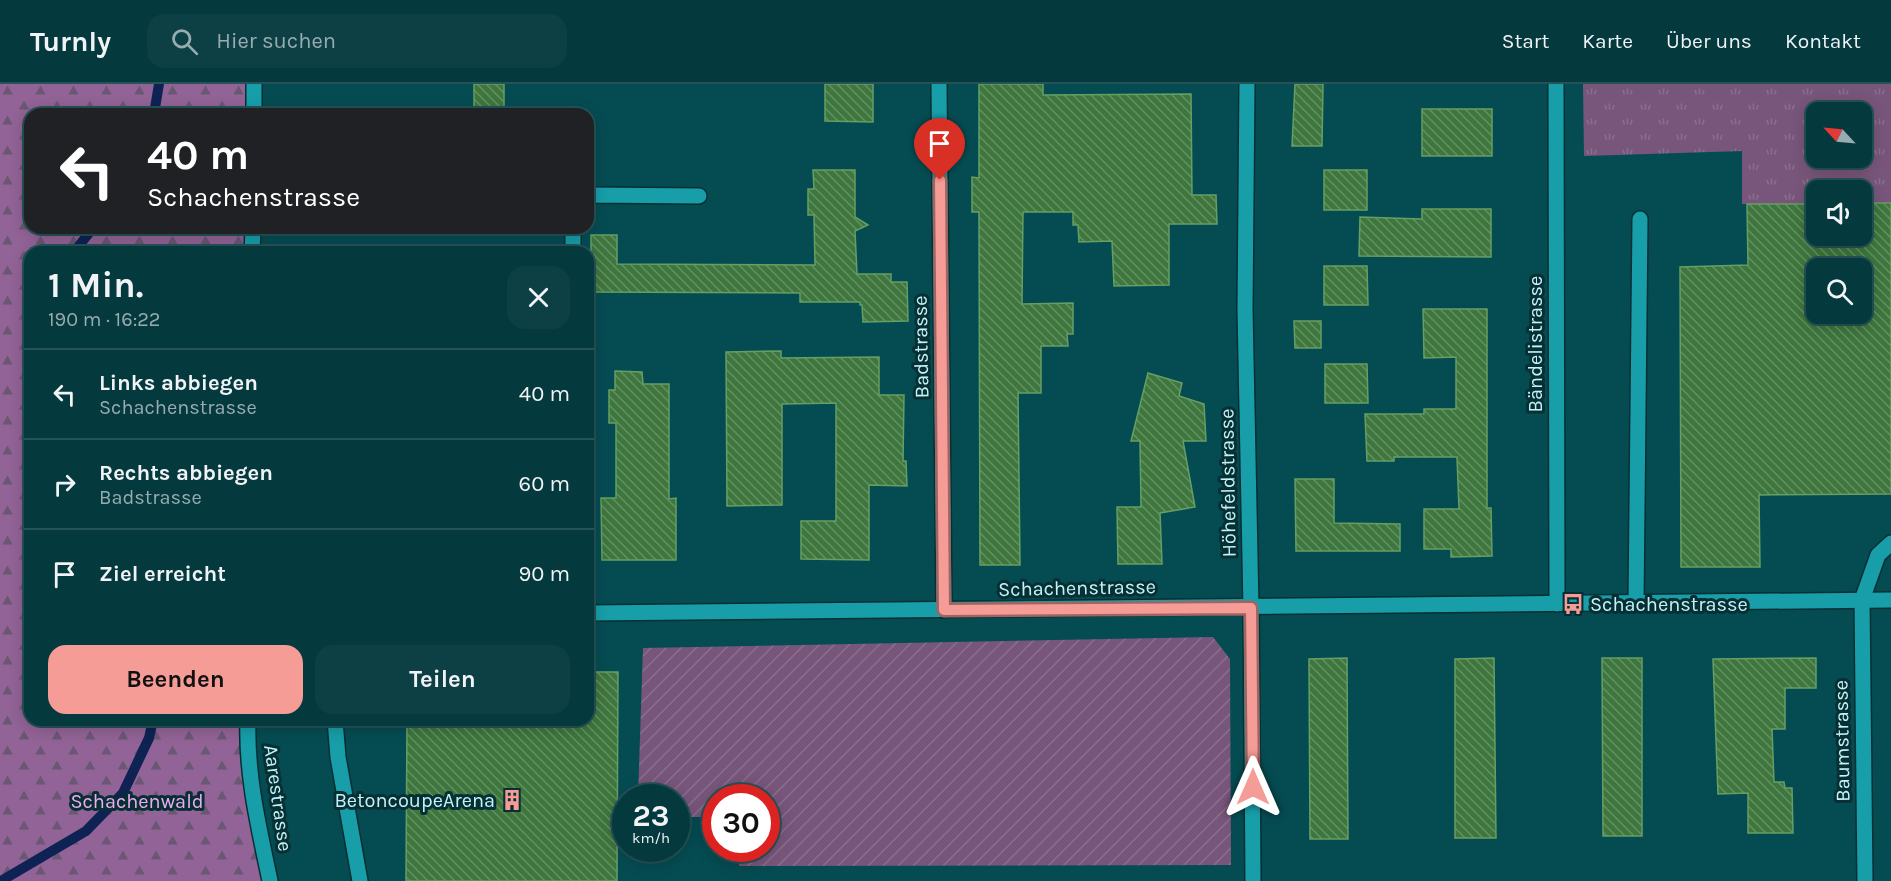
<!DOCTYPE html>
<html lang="de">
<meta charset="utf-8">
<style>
:root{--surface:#04393e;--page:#0d4045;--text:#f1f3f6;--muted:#97acb0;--line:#255358;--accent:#f59c96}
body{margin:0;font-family:Karla,sans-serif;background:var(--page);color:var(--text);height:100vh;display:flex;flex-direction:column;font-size:22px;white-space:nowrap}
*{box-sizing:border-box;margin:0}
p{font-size:20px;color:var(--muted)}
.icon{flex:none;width:33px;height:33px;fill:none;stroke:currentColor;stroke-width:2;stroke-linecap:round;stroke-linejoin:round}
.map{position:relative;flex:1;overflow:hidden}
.side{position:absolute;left:24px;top:162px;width:570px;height:480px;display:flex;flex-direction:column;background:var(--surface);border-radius:18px;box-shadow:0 3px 15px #0003,0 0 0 2px var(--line)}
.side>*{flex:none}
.banner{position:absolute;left:24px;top:24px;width:570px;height:126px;border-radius:18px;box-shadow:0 3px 15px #0003,0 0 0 2px var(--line);background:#202124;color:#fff;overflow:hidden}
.needle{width:39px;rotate:296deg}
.buttons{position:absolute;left:1806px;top:18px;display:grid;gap:12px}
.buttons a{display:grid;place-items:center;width:66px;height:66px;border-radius:12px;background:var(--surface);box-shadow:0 3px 15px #0003,0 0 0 2px var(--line);font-size:30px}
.speed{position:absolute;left:612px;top:700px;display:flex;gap:12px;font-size:30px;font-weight:700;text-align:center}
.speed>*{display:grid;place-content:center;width:78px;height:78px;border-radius:50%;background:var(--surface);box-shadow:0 3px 15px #0003,0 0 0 2px var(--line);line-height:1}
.speed small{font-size:15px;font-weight:400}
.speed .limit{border:9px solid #d22;background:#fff;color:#111}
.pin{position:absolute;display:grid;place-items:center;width:51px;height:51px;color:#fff;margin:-62px -26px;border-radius:50% 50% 50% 0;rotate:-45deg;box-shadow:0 0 6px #0007}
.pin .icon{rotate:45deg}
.me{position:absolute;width:66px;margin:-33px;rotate:0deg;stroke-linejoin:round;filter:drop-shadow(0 0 4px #0008)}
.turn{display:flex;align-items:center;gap:21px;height:126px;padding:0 24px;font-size:27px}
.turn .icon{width:78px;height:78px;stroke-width:2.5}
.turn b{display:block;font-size:42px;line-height:51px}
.round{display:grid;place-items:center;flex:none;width:63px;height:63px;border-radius:18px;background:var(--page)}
.summary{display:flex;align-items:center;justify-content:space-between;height:102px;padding:0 24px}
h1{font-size:36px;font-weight:700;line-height:45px}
.button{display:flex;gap:12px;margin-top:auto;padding:12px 24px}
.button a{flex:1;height:69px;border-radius:18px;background:var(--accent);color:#111;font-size:24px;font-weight:700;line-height:69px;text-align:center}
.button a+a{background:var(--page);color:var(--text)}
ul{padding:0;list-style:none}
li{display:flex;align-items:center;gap:18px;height:90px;padding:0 24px;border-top:2px solid var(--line)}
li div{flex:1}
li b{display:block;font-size:22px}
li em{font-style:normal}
header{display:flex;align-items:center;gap:36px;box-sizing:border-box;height:84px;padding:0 30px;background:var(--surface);border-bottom:2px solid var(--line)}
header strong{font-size:28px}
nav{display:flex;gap:33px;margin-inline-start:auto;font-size:21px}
.search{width:420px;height:54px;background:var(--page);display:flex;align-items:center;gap:15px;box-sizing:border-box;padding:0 21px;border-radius:18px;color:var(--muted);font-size:22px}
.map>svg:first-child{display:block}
.grass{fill:url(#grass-tufts);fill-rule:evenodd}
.forest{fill:url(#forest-firs)}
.garden{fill:url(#garden-furrows)}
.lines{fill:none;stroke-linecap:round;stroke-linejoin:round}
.stream{stroke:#0e2354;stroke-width:10}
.building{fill:url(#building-back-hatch);stroke:#669f64;stroke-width:1.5;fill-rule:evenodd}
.service-casing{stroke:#082f33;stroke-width:18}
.minor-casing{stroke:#082f33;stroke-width:18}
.service{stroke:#179ea9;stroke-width:15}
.minor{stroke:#179ea9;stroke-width:15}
.route-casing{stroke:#9f6562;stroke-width:15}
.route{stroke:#f59c96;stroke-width:10}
.labels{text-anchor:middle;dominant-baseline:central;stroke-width:6;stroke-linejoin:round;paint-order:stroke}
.street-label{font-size:20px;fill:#c1f4f9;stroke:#082f33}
.poi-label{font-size:20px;fill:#c1f4f9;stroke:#082f33;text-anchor:start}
.park-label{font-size:20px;fill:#efacf5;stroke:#082f33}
</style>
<header>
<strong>Turnly</strong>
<div class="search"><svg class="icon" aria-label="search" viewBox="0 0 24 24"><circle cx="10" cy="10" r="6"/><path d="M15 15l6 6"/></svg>Hier suchen</div>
<nav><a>Start</a><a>Karte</a><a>Über uns</a><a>Kontakt</a></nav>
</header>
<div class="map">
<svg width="1891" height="797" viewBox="0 0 1891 797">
<defs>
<pattern id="grass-tufts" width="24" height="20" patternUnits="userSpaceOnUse" patternTransform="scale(1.5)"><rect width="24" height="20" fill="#78567b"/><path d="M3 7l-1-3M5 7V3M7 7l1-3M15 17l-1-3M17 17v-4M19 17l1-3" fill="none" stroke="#896f8e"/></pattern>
<pattern id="forest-firs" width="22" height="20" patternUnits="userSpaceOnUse" patternTransform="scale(1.5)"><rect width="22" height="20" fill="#926396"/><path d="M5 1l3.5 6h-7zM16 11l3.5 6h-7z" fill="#6a5774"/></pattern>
<pattern id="garden-furrows" width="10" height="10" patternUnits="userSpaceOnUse" patternTransform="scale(1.5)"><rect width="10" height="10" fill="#78567b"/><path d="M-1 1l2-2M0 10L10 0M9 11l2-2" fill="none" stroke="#896f8e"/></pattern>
<pattern id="building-back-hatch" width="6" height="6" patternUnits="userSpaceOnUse" patternTransform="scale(1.5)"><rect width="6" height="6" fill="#3e763d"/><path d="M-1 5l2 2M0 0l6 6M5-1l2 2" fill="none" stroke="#619163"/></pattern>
</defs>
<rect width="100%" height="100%" fill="#054c52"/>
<path class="grass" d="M1583,0H1891V119H1862V106H1816V120H1742V67L1584,72ZM1816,28H1862V74H1816Z"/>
<path class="forest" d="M0,0H254V30H30V144H253L252,168H30V636H248L270,797H0Z"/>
<path class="garden" d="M1213,553L1230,575L1231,781L739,782V765H766V714H716L715,733H677L676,714H638L643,564Z"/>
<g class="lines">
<g class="stream">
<path d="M154,30L159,0"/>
<path d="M74,168L93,144"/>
<path d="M1,797L86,747L123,709L149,654L153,636"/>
</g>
</g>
<g class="building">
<rect x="474" y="0" width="30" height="30"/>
<path d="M825,0H873V38L825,37Z"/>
<path d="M979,0H1043V11L1191,10L1192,111H1216L1217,140H1169V201L1114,202L1112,157L1079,158L1078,141H1073V128H1023L1022,220L1073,219V250H1067L1068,262H1041V309H1018L1020,481H980L979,128H972V93L979,94Z"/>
<path d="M1295,0H1323L1322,62H1292Z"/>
<rect x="1422" y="25" width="70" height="47"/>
<path d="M813,86H855V133L868,141L855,147L857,190H891V198H907L908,237L863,238L862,221H860V218H800V209L591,208V151H617V180L815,181L814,131H808V105H814Z"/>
<rect x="1324" y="86" width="43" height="40"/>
<path d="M1862,119H1891V410L1759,411L1760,483H1681L1680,183L1748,181L1747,120H1816V152H1862ZM1816,184H1862V230H1816Z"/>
<path d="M1422,125H1491V173L1359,172L1360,133L1422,135Z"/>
<path d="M1324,182H1367L1368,221H1324Z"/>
<path d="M1423,225H1487V424H1491L1492,472L1451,473V465H1424V425H1459L1457,373H1394V377H1367L1365,330H1424V325H1456V273L1424,274Z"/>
<path d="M1294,237H1321V264H1295Z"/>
<path d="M781,267V274L879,273V311H904L903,377H906L907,402L869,401V476L801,475V437H836V319L782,320V421L727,422L726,268Z"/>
<path d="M1325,280H1367L1368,319H1325Z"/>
<path d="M615,287L642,288L643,300H669V415L676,414V476H602L601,414H616V339H609V306H615Z"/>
<path d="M1148,289L1182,299L1179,312L1204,320L1206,357H1183L1195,423L1160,429L1162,480H1118L1117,423H1141L1140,357H1131Z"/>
<path d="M1295,395H1334V439L1400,440V467H1296Z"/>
<path d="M1347,574L1348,755H1310L1309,575Z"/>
<path d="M1494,574L1496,754H1455V575Z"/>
<path d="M1602,574H1642V752H1603Z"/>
<path d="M1816,574V604H1785V645H1772L1774,698H1784L1785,704H1792L1793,749H1748V709L1718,710L1713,575Z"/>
<path d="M588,588H618L617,797H406L407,636H588Z"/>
</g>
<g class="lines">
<defs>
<g id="service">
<path d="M588,112L592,111L699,112"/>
<path d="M573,168V144"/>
<path d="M1862,516L1878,471L1891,459"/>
<path d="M1636,519L1640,135"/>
</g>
<g id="minor">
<path d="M939,0L944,526"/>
<path d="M1247,0L1245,225L1251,524L1253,797"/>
<path d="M1556,0L1557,520"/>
<path d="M254,30V0"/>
<path d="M252,168L253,144"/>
<path d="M1862,516L1865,797"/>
<path d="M588,529L1891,516"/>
<path d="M248,636C246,691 259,744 270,797"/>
<path d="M335,636L338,673L360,797"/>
</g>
</defs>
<use href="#service" class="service-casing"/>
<use href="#minor" class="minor-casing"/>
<use href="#service" class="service"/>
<use href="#minor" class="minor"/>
</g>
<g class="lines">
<defs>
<path id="route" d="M940,96L944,526L1251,524L1253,703"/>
</defs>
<use href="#route" class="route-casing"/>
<use href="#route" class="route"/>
</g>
<defs>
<symbol id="bus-bare" viewBox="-9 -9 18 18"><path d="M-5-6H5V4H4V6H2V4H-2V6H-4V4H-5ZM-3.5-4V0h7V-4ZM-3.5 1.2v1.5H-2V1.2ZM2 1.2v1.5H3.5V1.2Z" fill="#f59c96" stroke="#082f33" stroke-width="2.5" paint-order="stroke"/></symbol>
<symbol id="building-bare" viewBox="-9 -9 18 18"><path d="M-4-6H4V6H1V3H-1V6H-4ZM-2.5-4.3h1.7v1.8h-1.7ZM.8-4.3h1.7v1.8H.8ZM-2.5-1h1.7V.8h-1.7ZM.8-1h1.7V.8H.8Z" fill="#f59c96" stroke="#082f33" stroke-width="2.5" paint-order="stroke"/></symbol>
</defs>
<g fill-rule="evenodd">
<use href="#bus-bare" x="1558" y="505" width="30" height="30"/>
<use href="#building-bare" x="497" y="701" width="30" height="30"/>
</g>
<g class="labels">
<g class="street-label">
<text transform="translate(1535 260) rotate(-90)">Bändelistrasse</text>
<text transform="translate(921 263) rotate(-91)">Badstrasse</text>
<text transform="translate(1228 399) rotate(-91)">Höhefeldstrasse</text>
<text transform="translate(1077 504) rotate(-1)">Schachenstrasse</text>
<text transform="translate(1842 657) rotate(-91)">Baumstrasse</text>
<text transform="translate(278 714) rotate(82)">Aarestrasse</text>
</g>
<g class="poi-label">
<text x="1590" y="520">Schachenstrasse</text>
<text x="495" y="716" text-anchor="end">BetoncoupeArena</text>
</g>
<g class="park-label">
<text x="137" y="717">Schachenwald</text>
</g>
</g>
</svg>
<div class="buttons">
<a><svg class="needle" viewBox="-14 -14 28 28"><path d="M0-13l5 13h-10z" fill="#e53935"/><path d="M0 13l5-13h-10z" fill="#97acb0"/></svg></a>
<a><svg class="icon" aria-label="sound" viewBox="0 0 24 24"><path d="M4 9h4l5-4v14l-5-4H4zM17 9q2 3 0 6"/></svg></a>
<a><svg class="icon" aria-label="search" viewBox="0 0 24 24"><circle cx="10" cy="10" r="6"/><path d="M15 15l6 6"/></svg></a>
</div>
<div class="speed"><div>23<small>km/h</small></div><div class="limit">30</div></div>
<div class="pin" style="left:940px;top:96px;background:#d93025"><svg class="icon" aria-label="arrive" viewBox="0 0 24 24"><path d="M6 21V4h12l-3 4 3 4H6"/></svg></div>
<svg class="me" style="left:1253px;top:703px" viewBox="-20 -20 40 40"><path d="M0-17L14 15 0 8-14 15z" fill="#f59c96" stroke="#fff" stroke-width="4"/></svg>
<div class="banner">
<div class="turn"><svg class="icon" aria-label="left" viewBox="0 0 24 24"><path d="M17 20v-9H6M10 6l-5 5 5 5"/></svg><div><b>40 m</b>Schachenstrasse</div></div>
</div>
<section class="side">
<div class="summary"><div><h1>1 Min.</h1><p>190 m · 16:22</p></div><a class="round"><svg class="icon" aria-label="close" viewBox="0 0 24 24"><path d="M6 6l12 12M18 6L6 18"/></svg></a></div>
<ul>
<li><svg class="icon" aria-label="left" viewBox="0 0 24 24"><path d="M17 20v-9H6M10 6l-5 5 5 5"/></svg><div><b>Links abbiegen</b><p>Schachenstrasse</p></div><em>40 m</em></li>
<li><svg class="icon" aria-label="right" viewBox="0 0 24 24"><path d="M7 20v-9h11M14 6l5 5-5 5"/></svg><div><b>Rechts abbiegen</b><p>Badstrasse</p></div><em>60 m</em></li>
<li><svg class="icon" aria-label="arrive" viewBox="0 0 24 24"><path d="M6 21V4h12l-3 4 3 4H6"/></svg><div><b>Ziel erreicht</b></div><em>90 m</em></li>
</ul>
<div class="button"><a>Beenden</a><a>Teilen</a></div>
</section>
</div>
